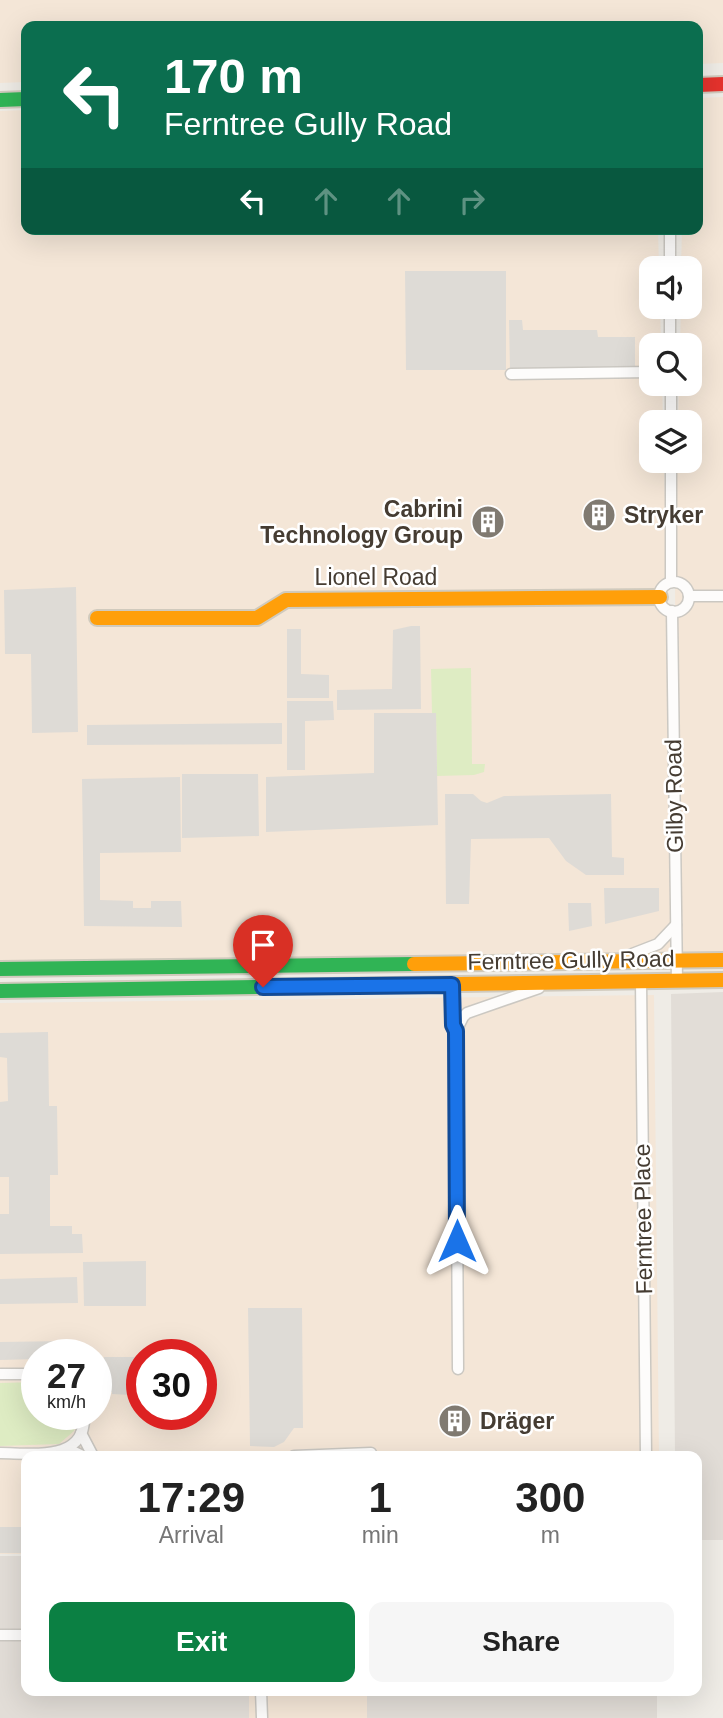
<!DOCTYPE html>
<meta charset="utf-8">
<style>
:root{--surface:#fff;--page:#f6f6f6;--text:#222;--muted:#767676;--accent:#0b8043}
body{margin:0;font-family:Arial,sans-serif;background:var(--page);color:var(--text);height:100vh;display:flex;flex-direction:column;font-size:26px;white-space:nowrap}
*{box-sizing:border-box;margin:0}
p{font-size:23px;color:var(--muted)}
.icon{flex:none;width:38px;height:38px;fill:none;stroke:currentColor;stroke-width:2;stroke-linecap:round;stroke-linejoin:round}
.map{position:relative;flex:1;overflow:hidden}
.side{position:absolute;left:21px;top:1451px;width:681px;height:245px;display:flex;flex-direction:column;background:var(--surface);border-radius:14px;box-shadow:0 7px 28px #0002}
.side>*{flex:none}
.hud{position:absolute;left:21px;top:21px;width:682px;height:214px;border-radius:14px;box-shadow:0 7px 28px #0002;background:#0b6e4f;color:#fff;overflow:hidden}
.controls{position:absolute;left:639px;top:256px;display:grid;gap:14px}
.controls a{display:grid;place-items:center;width:63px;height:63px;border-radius:14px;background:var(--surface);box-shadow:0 7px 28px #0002;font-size:35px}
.speed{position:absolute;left:21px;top:1339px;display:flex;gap:14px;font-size:35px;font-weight:700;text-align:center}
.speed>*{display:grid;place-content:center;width:91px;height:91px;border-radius:50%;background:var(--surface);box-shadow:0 7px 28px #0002;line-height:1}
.speed small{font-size:18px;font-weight:400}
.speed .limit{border:10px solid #d22;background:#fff;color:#111}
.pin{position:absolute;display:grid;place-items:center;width:60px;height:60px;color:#fff;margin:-72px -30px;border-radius:50% 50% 50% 0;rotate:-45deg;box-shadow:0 0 7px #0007}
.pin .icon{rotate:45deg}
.me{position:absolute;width:77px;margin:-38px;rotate:0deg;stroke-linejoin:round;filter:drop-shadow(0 0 5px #0008)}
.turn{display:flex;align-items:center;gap:24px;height:147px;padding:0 28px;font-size:32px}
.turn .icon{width:91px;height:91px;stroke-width:2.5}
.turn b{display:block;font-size:49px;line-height:60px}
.lanes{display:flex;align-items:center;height:66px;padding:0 28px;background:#0003;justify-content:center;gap:35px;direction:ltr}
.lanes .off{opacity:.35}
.eta{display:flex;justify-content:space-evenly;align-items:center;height:119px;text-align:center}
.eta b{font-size:42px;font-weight:700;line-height:49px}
.button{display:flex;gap:14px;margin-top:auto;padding:14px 28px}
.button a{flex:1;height:80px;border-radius:14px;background:var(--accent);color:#fff;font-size:28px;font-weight:700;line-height:80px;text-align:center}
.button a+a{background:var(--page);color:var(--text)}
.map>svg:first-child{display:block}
.commercial{fill:#f4e6d7;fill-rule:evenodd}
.industrial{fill:#e2ddd7}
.green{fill:#deecc3}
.parking{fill:#dedbd6}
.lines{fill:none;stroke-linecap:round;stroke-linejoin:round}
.street-casing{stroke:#cbc8c2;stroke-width:13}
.fast-casing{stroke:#d0cabd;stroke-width:18}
.slow-casing{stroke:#d0cabd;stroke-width:18}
.jam-casing{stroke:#d0cabd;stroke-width:18}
.street{stroke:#fdfcfb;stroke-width:10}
.fast{stroke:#30b455;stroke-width:14}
.slow{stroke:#ff9f0a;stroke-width:14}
.jam{stroke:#e5322d;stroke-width:14}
.route-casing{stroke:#114b97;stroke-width:18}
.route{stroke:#1a73e8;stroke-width:12}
.labels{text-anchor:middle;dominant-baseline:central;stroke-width:5;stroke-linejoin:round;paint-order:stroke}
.poi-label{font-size:23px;font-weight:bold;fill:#453c32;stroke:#fff;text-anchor:start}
.street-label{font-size:23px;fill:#453c32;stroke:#fff}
</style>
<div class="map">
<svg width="723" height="1718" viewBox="0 0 723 1718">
<rect width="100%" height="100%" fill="#efece6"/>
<g class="commercial">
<path d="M0,0H723V63L698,64V26H26V82L0,83Z"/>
<path d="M723,97V960L0,963V111L26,110V229H658L659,268H651V306H660L661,345H651V383H662L663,422H651V460H664L676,912L675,567L677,460H690V422H678L679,383H690V345H680L681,306H690V268H681L682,229H698V98Z"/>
<path d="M654,995L659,1456H26V1554H0V1003ZM37,1354H96V1414H37ZM142,1354H201V1414H142Z"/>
<path d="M245,1691H367V1718H249V1695Z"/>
</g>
<g class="industrial">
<path d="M723,992V1540H697L696,1456H675L671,994Z"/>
<path d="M0,1556H26V1690H245L249,1695V1718H0Z"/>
<rect x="367" y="1691" width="290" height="27"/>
</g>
<g class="green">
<path d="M471,668L472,764H485L484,772L474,775L437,776L436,713H432L431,669Z"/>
<path d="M37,1382V1414H77L74,1431L59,1444L0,1446V1383Z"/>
</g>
<g class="parking">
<path d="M405,271H506V370H406Z"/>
<path d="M509,320H522L523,330H597L598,337H635V368L510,370Z"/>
<path d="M76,587L78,732L32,733L31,654H5L4,590Z"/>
<path d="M411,626H420L421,709L337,710V690L392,689L393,630Z"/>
<path d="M287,629H301V674L329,675V698H287Z"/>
<path d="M287,701H333L334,720L305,721V770H287Z"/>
<path d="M374,713H436L438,825L266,832V777L374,773Z"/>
<path d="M282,723V744L87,745V725Z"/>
<path d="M182,774H258L259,836L182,838Z"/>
<path d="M180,777L181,852L100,853V900L133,901V908H151V901H181L182,927L84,926L82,779Z"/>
<path d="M445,794H473L481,801L487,803L504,796L611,794L612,857L624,858V875H586L566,861L549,838L471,839L469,904H446Z"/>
<path d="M604,888H659V911L605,924Z"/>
<path d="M568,903H591L592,926L569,931Z"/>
<path d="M48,1032L49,1106H57L58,1175H50V1226H72V1234H82L83,1253L0,1254V1214H9V1177H0V1102L8,1101L7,1058L0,1057V1033Z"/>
<path d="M146,1261V1306H84L83,1262Z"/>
<path d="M77,1277L78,1303L0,1304V1279Z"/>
<path d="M248,1308H302L303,1428H294L284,1442L274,1447L250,1446Z"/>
<path d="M68,1341V1354H37V1359L0,1360V1342Z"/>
<path d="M104,1357H142V1382L131,1383V1395L112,1394V1392H105Z"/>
<rect x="0" y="1527" width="26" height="26"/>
</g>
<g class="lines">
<defs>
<g id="street">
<path d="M670,229V268"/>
<path d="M670,306V345"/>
<path d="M511,374L651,372"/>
<path d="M671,383V422"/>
<path d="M671,460V582"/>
<circle cx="674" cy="597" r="15"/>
<path d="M689,596H723"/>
<path d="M672,611L677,981"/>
<path d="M627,956L658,944L676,925"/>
<path d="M641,981L646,1456"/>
<path d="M451,984L453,1025L456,1031L458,1369"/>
<path d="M456,1031L463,1017L467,1013L539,988"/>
<path d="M0,1374H37"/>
<path d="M81,1433L93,1456"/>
<path d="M68,1449L83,1456"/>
<path d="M0,1453C32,1453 87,1463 84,1414"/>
<path d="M294,1456L371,1453"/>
<path d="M0,1635H26"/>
<path d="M261,1690L262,1718"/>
</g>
<g id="fast">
<path d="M0,100L26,99"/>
<path d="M0,969L414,964"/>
<path d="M0,991L327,986"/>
</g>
<g id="slow">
<path d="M97,618H257L286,600L660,597"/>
<path d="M414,964L723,960"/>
<path d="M327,986L723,980"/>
</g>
<path id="jam" d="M698,85L723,84"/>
</defs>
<use href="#street" class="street-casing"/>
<use href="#fast" class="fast-casing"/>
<use href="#slow" class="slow-casing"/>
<use href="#jam" class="jam-casing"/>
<use href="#street" class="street"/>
<use href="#fast" class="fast"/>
<use href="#slow" class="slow"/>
<use href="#jam" class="jam"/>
</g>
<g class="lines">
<defs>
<path id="route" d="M263,987L452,985L453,1025L456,1031L457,1241"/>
</defs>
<use href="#route" class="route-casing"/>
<use href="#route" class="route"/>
</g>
<defs>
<symbol id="building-disc" viewBox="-11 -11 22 22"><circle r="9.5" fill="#807a71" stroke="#fff"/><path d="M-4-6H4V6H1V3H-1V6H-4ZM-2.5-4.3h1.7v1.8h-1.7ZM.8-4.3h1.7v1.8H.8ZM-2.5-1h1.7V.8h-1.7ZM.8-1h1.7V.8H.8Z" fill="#fff"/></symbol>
</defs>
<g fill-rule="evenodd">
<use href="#building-disc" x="580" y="496" width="38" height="38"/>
<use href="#building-disc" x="469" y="503" width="38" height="38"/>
<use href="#building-disc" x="436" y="1402" width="38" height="38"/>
</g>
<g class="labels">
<g class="poi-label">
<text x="463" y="509" text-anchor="end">Cabrini<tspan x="463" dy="26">Technology Group</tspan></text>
<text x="624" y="515">Stryker</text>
<text x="480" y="1421">Dräger</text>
</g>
<g class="street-label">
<text x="376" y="577">Lionel Road</text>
<text transform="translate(674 796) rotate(-91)">Gilby Road</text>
<text transform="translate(571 960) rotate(-1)">Ferntree Gully Road</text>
<text transform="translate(643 1219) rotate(-91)">Ferntree Place</text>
</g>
</g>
</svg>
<div class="controls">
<a><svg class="icon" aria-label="sound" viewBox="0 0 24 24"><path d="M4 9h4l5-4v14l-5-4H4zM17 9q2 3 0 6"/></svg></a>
<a><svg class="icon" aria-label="search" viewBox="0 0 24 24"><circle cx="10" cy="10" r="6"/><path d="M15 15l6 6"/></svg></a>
<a><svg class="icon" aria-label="layers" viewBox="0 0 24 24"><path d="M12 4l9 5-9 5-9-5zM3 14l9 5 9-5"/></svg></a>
</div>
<div class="speed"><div>27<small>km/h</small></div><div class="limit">30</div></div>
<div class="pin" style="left:263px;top:987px;background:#d93025"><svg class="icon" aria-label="arrive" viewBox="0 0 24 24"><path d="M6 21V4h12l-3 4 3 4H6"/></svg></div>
<svg class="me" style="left:457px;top:1241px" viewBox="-20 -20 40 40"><path d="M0-17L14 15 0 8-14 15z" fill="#1a73e8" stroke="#fff" stroke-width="4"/></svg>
<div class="hud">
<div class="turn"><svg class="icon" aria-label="left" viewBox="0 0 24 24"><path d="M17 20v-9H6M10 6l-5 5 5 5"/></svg><div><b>170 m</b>Ferntree Gully Road</div></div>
<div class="lanes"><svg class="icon" aria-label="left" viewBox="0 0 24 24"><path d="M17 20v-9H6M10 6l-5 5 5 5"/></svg><svg class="icon off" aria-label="ahead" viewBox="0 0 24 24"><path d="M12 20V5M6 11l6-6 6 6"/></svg><svg class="icon off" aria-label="ahead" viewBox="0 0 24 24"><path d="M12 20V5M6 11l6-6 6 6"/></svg><svg class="icon off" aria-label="right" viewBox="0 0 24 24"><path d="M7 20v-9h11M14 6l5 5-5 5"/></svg></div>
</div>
<section class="side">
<div class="eta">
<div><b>17:29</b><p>Arrival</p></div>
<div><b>1</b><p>min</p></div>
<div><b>300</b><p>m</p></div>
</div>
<div class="button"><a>Exit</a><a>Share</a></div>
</section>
</div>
